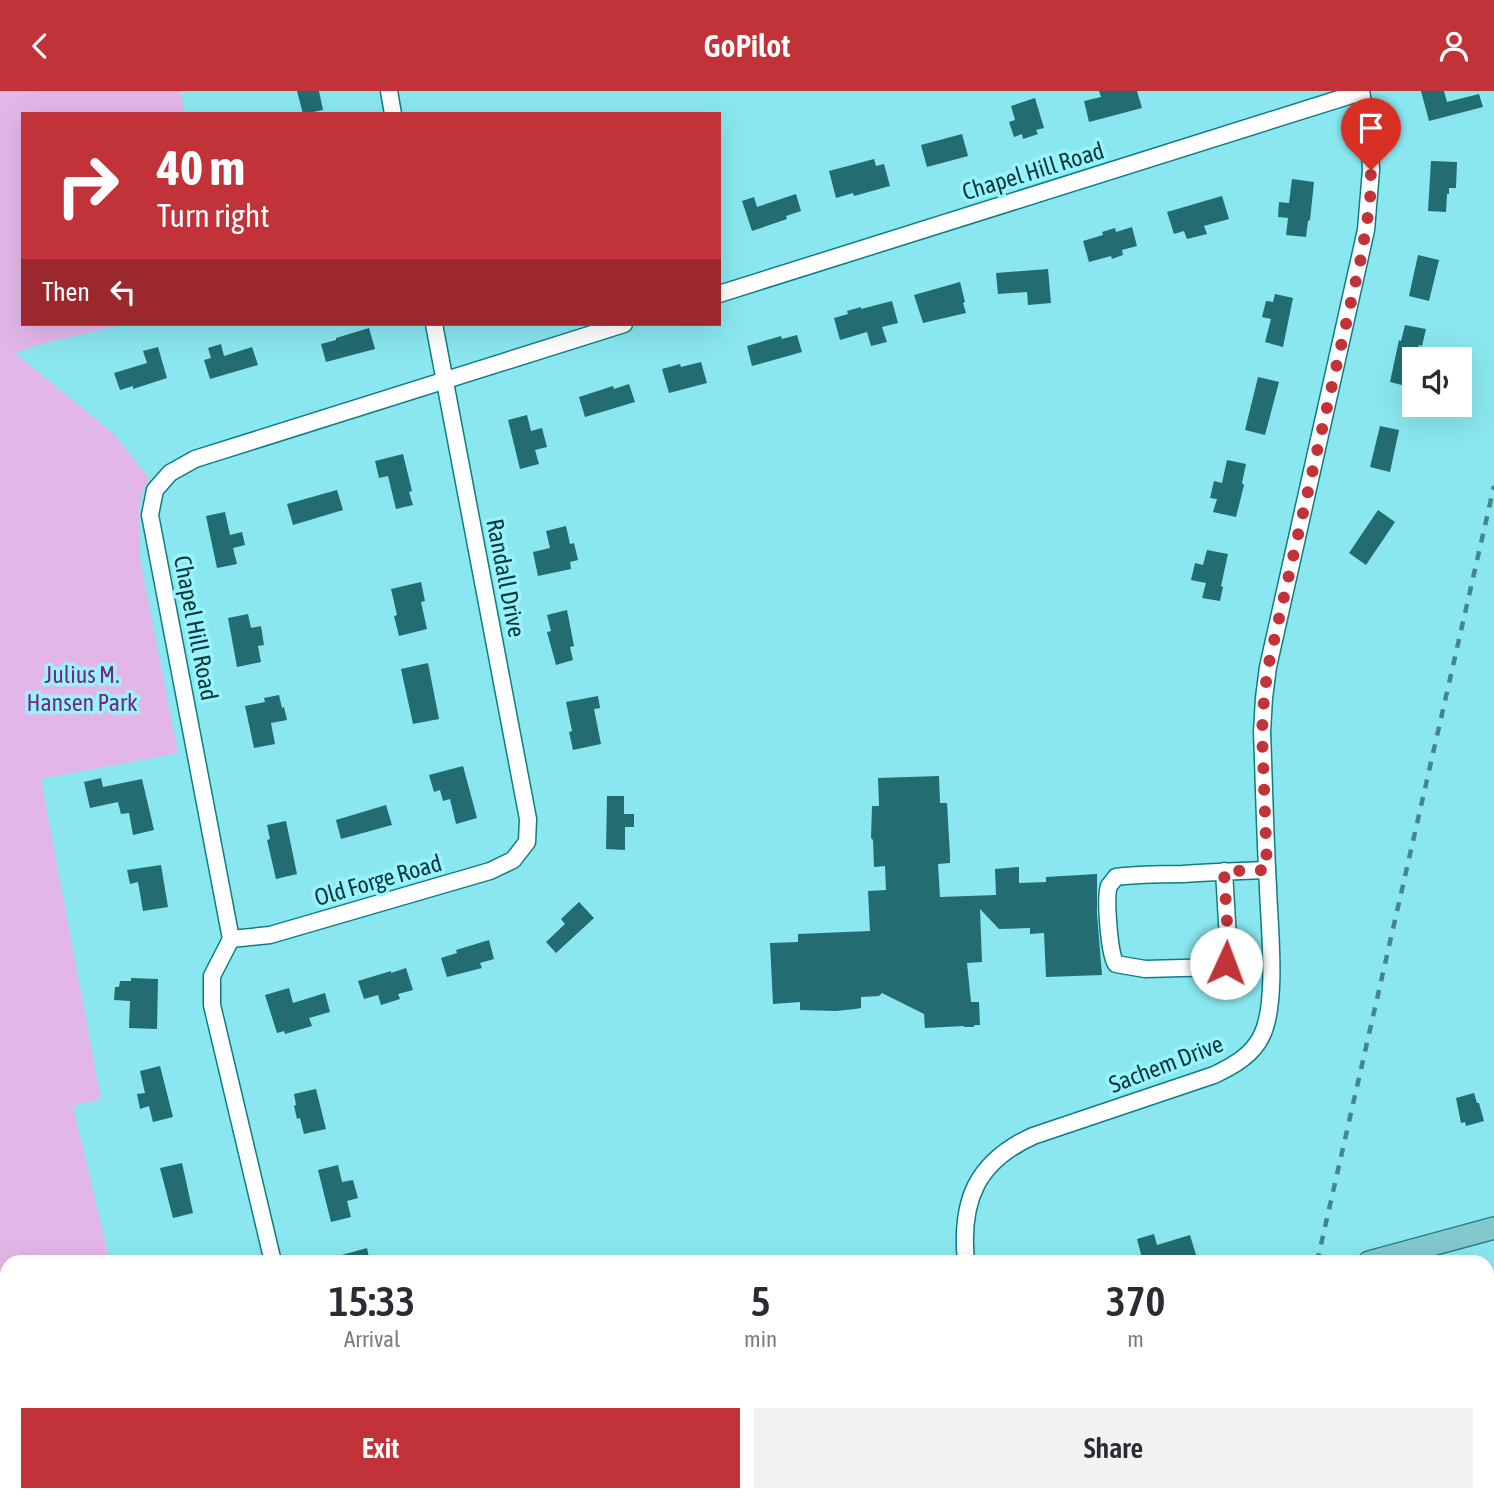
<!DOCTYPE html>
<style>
:root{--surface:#fff;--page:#f2f2f3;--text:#2b2b33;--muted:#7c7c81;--accent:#c23239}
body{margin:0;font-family:"Asap Condensed",sans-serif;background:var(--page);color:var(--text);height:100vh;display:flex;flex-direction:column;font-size:26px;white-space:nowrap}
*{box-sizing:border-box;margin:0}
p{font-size:23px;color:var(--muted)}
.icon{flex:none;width:38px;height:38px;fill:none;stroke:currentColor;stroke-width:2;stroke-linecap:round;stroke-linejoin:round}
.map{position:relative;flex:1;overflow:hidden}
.panel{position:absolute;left:0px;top:1164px;width:1494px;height:247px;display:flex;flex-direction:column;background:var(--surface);border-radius:21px 21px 0 0;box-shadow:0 7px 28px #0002}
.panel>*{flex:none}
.top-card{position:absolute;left:21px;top:21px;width:700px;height:214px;border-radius:0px;box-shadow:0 7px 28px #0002;background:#c23239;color:#fff;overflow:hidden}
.fabs{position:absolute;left:1402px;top:256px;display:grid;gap:14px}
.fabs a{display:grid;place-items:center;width:70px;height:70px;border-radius:0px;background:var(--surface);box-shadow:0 7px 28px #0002;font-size:35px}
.pin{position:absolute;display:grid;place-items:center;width:60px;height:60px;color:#fff;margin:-72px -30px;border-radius:50% 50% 50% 0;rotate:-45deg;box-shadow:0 0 7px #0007}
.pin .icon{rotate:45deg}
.me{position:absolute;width:77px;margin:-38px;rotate:2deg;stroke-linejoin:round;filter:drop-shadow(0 0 5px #0008)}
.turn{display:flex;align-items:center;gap:24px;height:147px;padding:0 21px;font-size:32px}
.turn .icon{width:91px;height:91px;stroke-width:2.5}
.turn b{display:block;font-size:49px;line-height:60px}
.then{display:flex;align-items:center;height:66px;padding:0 21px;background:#0003;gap:14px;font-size:26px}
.eta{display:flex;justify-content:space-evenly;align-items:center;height:119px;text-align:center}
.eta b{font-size:42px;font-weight:600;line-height:49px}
.button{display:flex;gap:14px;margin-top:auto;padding:14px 21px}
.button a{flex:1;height:80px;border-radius:0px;background:var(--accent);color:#fff;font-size:28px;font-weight:600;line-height:80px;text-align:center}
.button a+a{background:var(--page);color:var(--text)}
header{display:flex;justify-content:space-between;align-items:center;height:91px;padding:0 21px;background:var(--accent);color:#fff;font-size:32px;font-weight:600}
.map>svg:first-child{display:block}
.green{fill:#e3b6e8}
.building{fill:#226c72}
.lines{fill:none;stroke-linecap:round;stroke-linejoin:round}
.minor-casing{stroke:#0d7d85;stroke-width:19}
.major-casing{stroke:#237e86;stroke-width:24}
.minor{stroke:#fff;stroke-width:16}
.major{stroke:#82c9cf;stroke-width:21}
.rail{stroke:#45868c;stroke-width:4.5;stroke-dasharray:9 9;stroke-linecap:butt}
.route{stroke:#c23239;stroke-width:12;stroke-dasharray:0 21.6}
.labels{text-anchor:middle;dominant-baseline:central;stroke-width:7;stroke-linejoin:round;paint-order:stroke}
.street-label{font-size:24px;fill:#0e373b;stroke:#97f4fc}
.park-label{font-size:24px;fill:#772881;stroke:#97f4fc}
</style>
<header><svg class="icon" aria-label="back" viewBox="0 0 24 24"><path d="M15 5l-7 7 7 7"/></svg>GoPilot<svg class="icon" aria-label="person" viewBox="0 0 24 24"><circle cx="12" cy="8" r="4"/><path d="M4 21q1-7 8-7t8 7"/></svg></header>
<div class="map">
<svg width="1494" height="1409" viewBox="0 0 1494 1409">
<rect width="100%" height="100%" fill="#8ae7ef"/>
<path class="green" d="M0,0H181L184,23H23V233H125L45,252L15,262L114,343L149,387L142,402L139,418L140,467L178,662L41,688L101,1008L73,1015L110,1171H7V1294L0,1293Z"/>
<g class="building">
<path d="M297,0H319L323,19L303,23Z"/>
<path d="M1099,0H1137L1142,17L1089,31L1084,10L1101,6Z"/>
<path d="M1421,0H1444L1447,11L1479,3L1483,16L1429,30Z"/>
<path d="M1035,7L1044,37L1036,39L1038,43L1023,48L1022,43L1014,46L1009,31L1015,29L1011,15Z"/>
<path d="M962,43L968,65L927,76L921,54Z"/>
<path d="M874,68L876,75L884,73L890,95L854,105L853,102L836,107L829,80Z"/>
<path d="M1431,70L1457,71L1456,97H1449V103H1447L1446,121L1428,120Z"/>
<path d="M1292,88L1314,91L1310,129L1308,130L1306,146L1286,144L1288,127L1278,126L1279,111L1289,112Z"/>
<path d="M796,103L801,120L786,125L787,128L752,140L742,110L754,106L757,116Z"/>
<path d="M1222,105L1229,128L1204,135L1207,143L1187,148L1184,140L1174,143L1167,121Z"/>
<path d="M1132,136L1137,155L1122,159L1123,164L1112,168L1111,165L1089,171L1083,150L1103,144L1102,141L1115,137L1116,141Z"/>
<path d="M1418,164L1439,169L1429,210L1409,205Z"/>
<path d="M1048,178L1051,212L1028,214L1027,201L998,203L996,182Z"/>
<path d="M960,191L965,211L963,212L966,222L923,232L914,204Z"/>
<path d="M1275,203L1293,207L1283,256L1265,251L1271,228L1262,226L1266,210L1273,211Z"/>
<path d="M892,210L898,232L882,236L887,251L871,255L867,241L840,249L834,227L848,223L847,220L861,216V218Z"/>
<path d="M1405,234L1426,238L1422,255L1419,254L1416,268H1414V281L1410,296L1390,291L1399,249L1401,250Z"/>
<path d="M369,237L375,258L326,271L321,253L336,249V247Z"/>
<path d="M797,244L802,261L752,275L747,255L781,245L782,248Z"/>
<path d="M221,253L224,265L252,256L258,274L210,288L204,269L211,267L208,257Z"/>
<path d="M158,256L167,287L133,298V295L120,299L114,282L147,272L143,260Z"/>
<path d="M701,271L707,292L669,302L662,278L680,273L681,276Z"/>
<path d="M1258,286L1279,291L1265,344L1245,339Z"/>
<path d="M629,293L635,311L585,326L579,306L613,295L614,298Z"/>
<path d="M527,324L531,340L542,337L547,356L535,359L539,373L520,378L508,329Z"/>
<path d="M1380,335L1399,339L1390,381L1370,376Z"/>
<path d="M403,363L412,400L409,401L413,414L396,418L388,385L379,387L375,370Z"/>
<path d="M1227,369L1246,373L1242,392L1244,394L1236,426L1213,421L1217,408L1210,407L1214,390L1222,392Z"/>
<path d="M337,399L343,419L293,434L287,413Z"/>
<path d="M1378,419L1395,431L1366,474L1349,462Z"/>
<path d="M225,421L230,444L242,441L245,454L233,457L237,473L217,477L206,425Z"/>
<path d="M566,435L570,453L574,452L578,469L570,471L571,478L538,485L533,461L550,457L546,440Z"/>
<path d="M1207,459L1228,463L1221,495L1223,496L1220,510L1202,507L1206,492L1191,489L1195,472L1203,474Z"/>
<path d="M421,491L425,510L421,511L427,538L399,545L394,525L397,524L391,498Z"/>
<path d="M567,519L574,555L570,556L573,569L556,574L547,541L551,540L547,524Z"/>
<path d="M248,523L251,537L261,535L264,554L258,555L261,571L237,576L228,527Z"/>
<path d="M428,572L439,628L413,633L401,578Z"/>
<path d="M279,604L282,617L284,616L287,629L271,632L275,653L254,657L245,615L265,611L264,607Z"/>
<path d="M598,605L600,617L594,618L601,653L573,659L569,641L572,640L566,611Z"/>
<path d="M463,675L477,727L456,733L450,708L443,710L440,699L434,701L429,684Z"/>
<path d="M939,685L940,712H947L950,765V772L938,773L940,806L996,804L995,778L1019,776V792L1046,791V786L1097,783V823L1102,884L1046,886L1044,842L1030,843V837L999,838L980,818L982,871L967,872L971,911H979L980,934H975L973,936H965L963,935L925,937L924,923L882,902L879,905L861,906V917L855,918L836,920L800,919V911L773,913L770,852L798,851V843L870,840L868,800L886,799L885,775L874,776L873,749L871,747L872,715H879L878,687Z"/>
<path d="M101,687L103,696L142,688L154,739L133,744L129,722L121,723L118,711L90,717L84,691Z"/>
<path d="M607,705H624V723H634V736H625V759L606,758Z"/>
<path d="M386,714L392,734L341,748L336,729Z"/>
<path d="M286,730L297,783L276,788L267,749L270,748L267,734Z"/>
<path d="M161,774L168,816L143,820L138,791L130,793L127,779Z"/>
<path d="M579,811L594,827L556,862L546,851L565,833L561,828Z"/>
<path d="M489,849L494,868L480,872L482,877L447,886L441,867L457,862L456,859Z"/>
<path d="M406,877L413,899L398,903L400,908L381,914L378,904L364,908L358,890L391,880V882Z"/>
<path d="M131,887L158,888L157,938L129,937L130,910L114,909L115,896H119L120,890H131Z"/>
<path d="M289,897L293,912L325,902L330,921L309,927L312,935L285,943L284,940L277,942L265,904Z"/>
<path d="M160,975L173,1026L153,1031L149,1015L140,1018L137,1003L145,1002L140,980Z"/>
<path d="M316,998L326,1038L304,1043L300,1027L297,1028L294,1015L296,1014L294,1003Z"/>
<path d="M1474,1002L1477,1012H1479L1484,1030L1466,1035L1465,1031L1461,1032L1456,1007Z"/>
<path d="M182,1072L193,1122L173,1127L160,1077Z"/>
<path d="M338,1074L342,1091L353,1089L358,1107L347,1110L351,1126L331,1131L318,1079Z"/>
<path d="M1154,1143L1157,1154L1190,1144L1196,1164L1173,1171H1143L1137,1148Z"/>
<path d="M367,1157L370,1171H332L331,1167Z"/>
</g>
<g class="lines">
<defs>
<g id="minor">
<path d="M389,0L393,23"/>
<path d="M719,203L1361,1"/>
<path d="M1224,780L1229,865L1226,872L1220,876L1145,878L1116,873C1109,863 1105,806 1109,795C1111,792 1114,789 1116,786C1138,783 1160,783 1183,783C1211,781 1239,780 1267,779"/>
<path d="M231,848L270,844L490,780L513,769L527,751L528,728L434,233"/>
<path d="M273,1171L212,914V885L231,848L150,424L155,399L170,382L195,368L624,233"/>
<path d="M966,1171C960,1110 976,1071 1033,1045L1214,984C1233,975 1253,964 1262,944C1278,911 1269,833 1268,796C1265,744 1264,692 1262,641L1264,607L1268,576L1366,139L1371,79L1369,47L1361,0"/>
<path d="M328,1404L329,1409"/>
<path d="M866,1404L867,1409"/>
<path d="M1394,1409L1395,1404"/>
</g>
<g id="major">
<path d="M1369,1171L1494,1137"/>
<path d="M601,1409L617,1404"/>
</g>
</defs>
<use href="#minor" class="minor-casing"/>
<use href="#major" class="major-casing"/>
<use href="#minor" class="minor"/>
<use href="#major" class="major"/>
<g class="rail">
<path d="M1317,1171L1494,395"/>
<path d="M1263,1409L1264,1404"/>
</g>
</g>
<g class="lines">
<path class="route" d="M1226,872L1229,865L1224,780L1267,779L1262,641L1264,607L1268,576L1361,167L1370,112L1371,79"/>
</g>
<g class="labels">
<g class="street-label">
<text transform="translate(1033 80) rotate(-17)">Chapel Hill Road</text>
<text transform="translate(506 487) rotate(79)">Randall Drive</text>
<text transform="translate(196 537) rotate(79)">Chapel Hill Road</text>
<text transform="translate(378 789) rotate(-16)">Old Forge Road</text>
<text transform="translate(1166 973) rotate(-21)">Sachem Drive</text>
</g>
<g class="park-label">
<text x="82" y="583">Julius M.<tspan x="82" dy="28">Hansen Park</tspan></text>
</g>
</g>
</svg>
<div class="fabs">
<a><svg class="icon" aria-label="sound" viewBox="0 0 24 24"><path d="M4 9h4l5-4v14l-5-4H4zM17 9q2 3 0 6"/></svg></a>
</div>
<div class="pin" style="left:1371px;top:79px;background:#d93025"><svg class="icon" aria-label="arrive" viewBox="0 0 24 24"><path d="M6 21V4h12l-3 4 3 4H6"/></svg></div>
<svg class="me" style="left:1226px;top:872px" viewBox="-20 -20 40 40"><circle r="19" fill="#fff"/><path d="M0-13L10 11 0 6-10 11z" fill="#c23239"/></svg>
<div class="top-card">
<div class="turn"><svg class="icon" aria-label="right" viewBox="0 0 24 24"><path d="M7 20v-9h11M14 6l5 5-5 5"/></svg><div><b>40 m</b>Turn right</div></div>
<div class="then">Then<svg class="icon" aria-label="left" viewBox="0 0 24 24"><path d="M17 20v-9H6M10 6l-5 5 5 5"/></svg></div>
</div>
<section class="panel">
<div class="eta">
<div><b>15:33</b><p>Arrival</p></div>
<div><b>5</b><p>min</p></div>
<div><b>370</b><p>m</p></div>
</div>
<div class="button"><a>Exit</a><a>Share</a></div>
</section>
</div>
